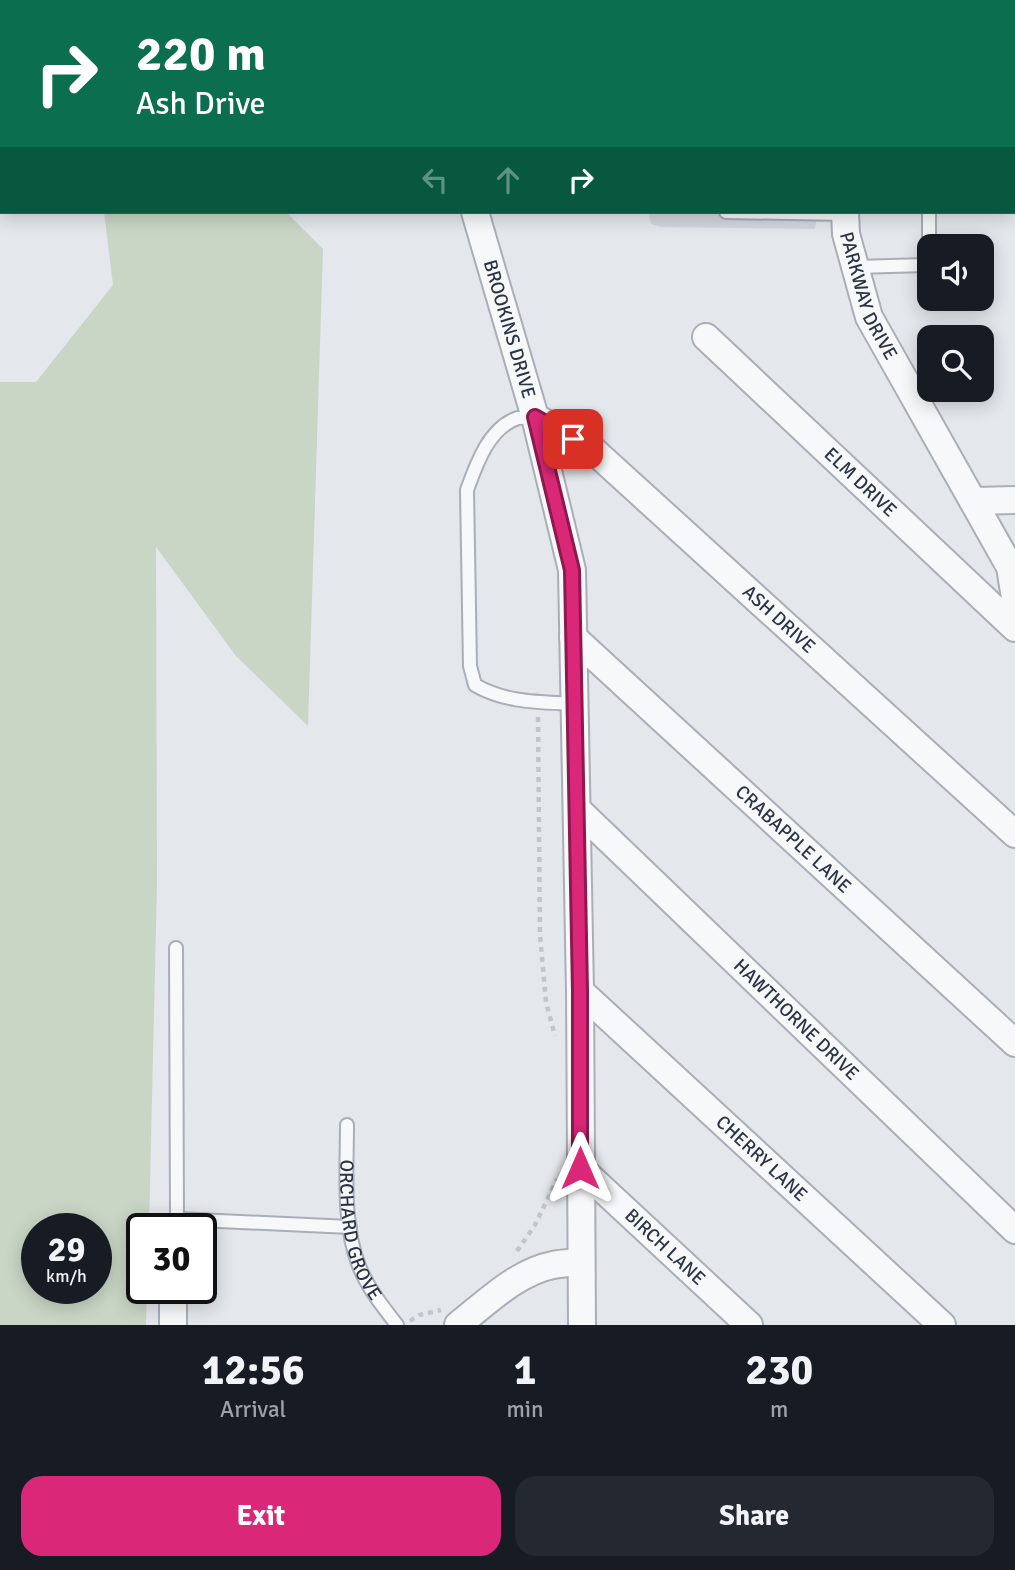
<!DOCTYPE html>
<style>
:root{--surface:#171b24;--page:#242831;--text:#f1f3f6;--muted:#9ea1a6;--accent:#db2777}
body{margin:0;font-family:Signika,sans-serif;background:var(--page);color:var(--text);height:100vh;display:flex;flex-direction:column;font-size:26px;white-space:nowrap}
*{box-sizing:border-box;margin:0}
p{font-size:23px;color:var(--muted)}
.icon{flex:none;width:38px;height:38px;fill:none;stroke:currentColor;stroke-width:2;stroke-linecap:round;stroke-linejoin:round}
.map{position:relative;height:1325px;overflow:hidden}
.panel{display:flex;flex-direction:column;background:var(--surface);flex:1}
.panel>*{flex:none}
.top-card{position:absolute;left:0px;top:0px;width:1015px;height:214px;box-shadow:0 4px 18px #0003;background:#0b6e4f;color:#fff;overflow:hidden}
.controls{position:absolute;left:917px;top:234px;display:grid;gap:14px}
.controls a{display:grid;place-items:center;width:77px;height:77px;border-radius:14px;background:var(--surface);box-shadow:0 4px 18px #0003;font-size:35px}
.speed{position:absolute;left:21px;top:1213px;display:flex;gap:14px;font-size:35px;font-weight:700;text-align:center}
.speed>*{display:grid;place-content:center;width:91px;height:91px;border-radius:50%;background:var(--surface);box-shadow:0 4px 18px #0003;line-height:1}
.speed small{font-size:18px;font-weight:400}
.speed .limit{border:4px solid #111;border-radius:10px;background:#fff;color:#111}
.pin{position:absolute;display:grid;place-items:center;width:60px;height:60px;color:#fff;margin:-30px;border-radius:14px;box-shadow:0 4px 10px #0006}
.me{position:absolute;width:77px;margin:-38px;rotate:0deg;stroke-linejoin:round;filter:drop-shadow(0 0 5px #0008)}
.turn{display:flex;align-items:center;gap:24px;height:147px;padding:0 21px;font-size:32px}
.turn .icon{width:91px;height:91px;stroke-width:2.5}
.turn b{display:block;font-size:49px;line-height:60px}
.lanes{display:flex;align-items:center;height:66px;padding:0 21px;background:#0003;justify-content:center;gap:35px;direction:ltr}
.lanes .off{opacity:.35}
.eta{display:flex;justify-content:space-evenly;align-items:center;height:119px;text-align:center}
.eta b{font-size:42px;font-weight:700;line-height:49px}
.button{display:flex;gap:14px;margin-top:auto;padding:14px 21px}
.button a{flex:1;height:80px;border-radius:21px;background:var(--accent);color:#fff;font-size:28px;font-weight:700;line-height:80px;text-align:center}
.button a+a{background:var(--page);color:var(--text)}
.map>svg:first-child{display:block}
.built{fill:#d2d6de}
.green{fill:#c9d6c5;fill-rule:evenodd}
.lines{fill:none;stroke-linecap:round;stroke-linejoin:round}
.service-casing{stroke:#a9aeb7;stroke-width:16}
.minor-casing{stroke:#a9aeb7;stroke-width:30}
.path{stroke:#c2c5cb;stroke-width:4.5;stroke-dasharray:5 5;stroke-linecap:butt}
.service{stroke:#f7f8fa;stroke-width:12}
.minor{stroke:#f7f8fa;stroke-width:26}
.route-casing{stroke:#8e194d;stroke-width:18}
.route{stroke:#db2777;stroke-width:12}
.labels{text-anchor:middle;dominant-baseline:central;stroke-width:5;stroke-linejoin:round;paint-order:stroke}
.street-label{font-size:19px;fill:#2b3445;stroke:#f4f6f9}
</style>
<div class="map">
<svg width="1015" height="1325" viewBox="0 0 1015 1325">
<rect width="100%" height="100%" fill="#e4e7ec"/>
<g class="built">
<rect x="373" y="0" width="440" height="2"/>
<path d="M648,212H818L815,229L661,227L651,224Z"/>
</g>
<g class="green">
<rect x="48" y="0" width="156" height="2"/>
<path d="M104,212H286L323,249L308,726L236,656L156,547L157,884L149,1228H142V1288H147L146,1325H0V382H36L113,285ZM37,1228H96V1288H37Z"/>
</g>
<g class="lines">
<defs>
<g id="service">
<path d="M384,0L385,2"/>
<path d="M648,2V0"/>
<path d="M726,212L845,214"/>
<path d="M929,212V251"/>
<path d="M855,267L926,265L929,257"/>
<path d="M535,417C530,418 523,417 518,418C489,427 476,465 467,490L470,666L475,685C506,703 540,702 575,704"/>
<path d="M176,948L177,1219"/>
<path id="s1" d="M347,1125C347,1170 342,1223 359,1266C367,1287 383,1307 397,1325"/>
<path d="M176,1228L177,1219L350,1227"/>
</g>
<g id="minor">
<path d="M839,0V2"/>
<path id="s2" d="M475,212L535,417L572,570L580,991L582,1325"/>
<path id="s3" d="M845,212L846,234L869,317L1010,567L1015,598"/>
<path id="s4" d="M706,337L1015,628"/>
<path id="s5" d="M535,417L593,450L1015,834"/>
<path d="M974,501L1015,500"/>
<path id="s6" d="M573,637L1015,1043"/>
<path id="s7" d="M577,809L1015,1230"/>
<path id="s8" d="M580,991L942,1325"/>
<path id="s9" d="M580,1168L749,1325"/>
<path d="M173,1288V1325"/>
<path d="M458,1325C486,1303 517,1272 553,1265C562,1263 571,1263 581,1262"/>
</g>
</defs>
<use href="#service" class="service-casing"/>
<use href="#minor" class="minor-casing"/>
<g class="path">
<path d="M538,717L540,935L546,1002L555,1036"/>
<path d="M517,1251L535,1225L557,1179"/>
<path d="M410,1321L419,1315L441,1310"/>
</g>
<use href="#service" class="service"/>
<use href="#minor" class="minor"/>
</g>
<g class="lines">
<defs>
<path id="route" d="M573,439L535,417L572,570L580,991V1168"/>
</defs>
<use href="#route" class="route-casing"/>
<use href="#route" class="route"/>
</g>
<g class="labels">
<g class="street-label">
<text stroke="none"><textPath href="#s3" startOffset="88">PARKWAY DRIVE</textPath></text>
<text stroke="none"><textPath href="#s2" startOffset="122">BROOKINS DRIVE</textPath></text>
<text stroke="none"><textPath href="#s4" startOffset="212">ELM DRIVE</textPath></text>
<text stroke="none"><textPath href="#s5" startOffset="318">ASH DRIVE</textPath></text>
<text stroke="none"><textPath href="#s6" startOffset="299">CRABAPPLE LANE</textPath></text>
<text stroke="none"><textPath href="#s7" startOffset="304">HAWTHORNE DRIVE</textPath></text>
<text stroke="none"><textPath href="#s8" startOffset="247">CHERRY LANE</textPath></text>
<text stroke="none"><textPath href="#s1" startOffset="107">ORCHARD GROVE</textPath></text>
<text stroke="none"><textPath href="#s9" startOffset="116">BIRCH LANE</textPath></text>
</g>
</g>
</svg>
<div class="controls">
<a><svg class="icon" aria-label="sound" viewBox="0 0 24 24"><path d="M4 9h4l5-4v14l-5-4H4zM17 9q2 3 0 6"/></svg></a>
<a><svg class="icon" aria-label="search" viewBox="0 0 24 24"><circle cx="10" cy="10" r="6"/><path d="M15 15l6 6"/></svg></a>
</div>
<div class="speed"><div>29<small>km/h</small></div><div class="limit">30</div></div>
<div class="pin" style="left:573px;top:439px;background:#d93025"><svg class="icon" aria-label="arrive" viewBox="0 0 24 24"><path d="M6 21V4h12l-3 4 3 4H6"/></svg></div>
<svg class="me" style="left:580px;top:1168px" viewBox="-20 -20 40 40"><path d="M0-17L14 15 0 8-14 15z" fill="#db2777" stroke="#fff" stroke-width="4"/></svg>
<div class="top-card">
<div class="turn"><svg class="icon" aria-label="right" viewBox="0 0 24 24"><path d="M7 20v-9h11M14 6l5 5-5 5"/></svg><div><b>220 m</b>Ash Drive</div></div>
<div class="lanes"><svg class="icon off" aria-label="left" viewBox="0 0 24 24"><path d="M17 20v-9H6M10 6l-5 5 5 5"/></svg><svg class="icon off" aria-label="ahead" viewBox="0 0 24 24"><path d="M12 20V5M6 11l6-6 6 6"/></svg><svg class="icon" aria-label="right" viewBox="0 0 24 24"><path d="M7 20v-9h11M14 6l5 5-5 5"/></svg></div>
</div>
</div>
<section class="panel">
<div class="eta">
<div><b>12:56</b><p>Arrival</p></div>
<div><b>1</b><p>min</p></div>
<div><b>230</b><p>m</p></div>
</div>
<div class="button"><a>Exit</a><a>Share</a></div>
</section>
